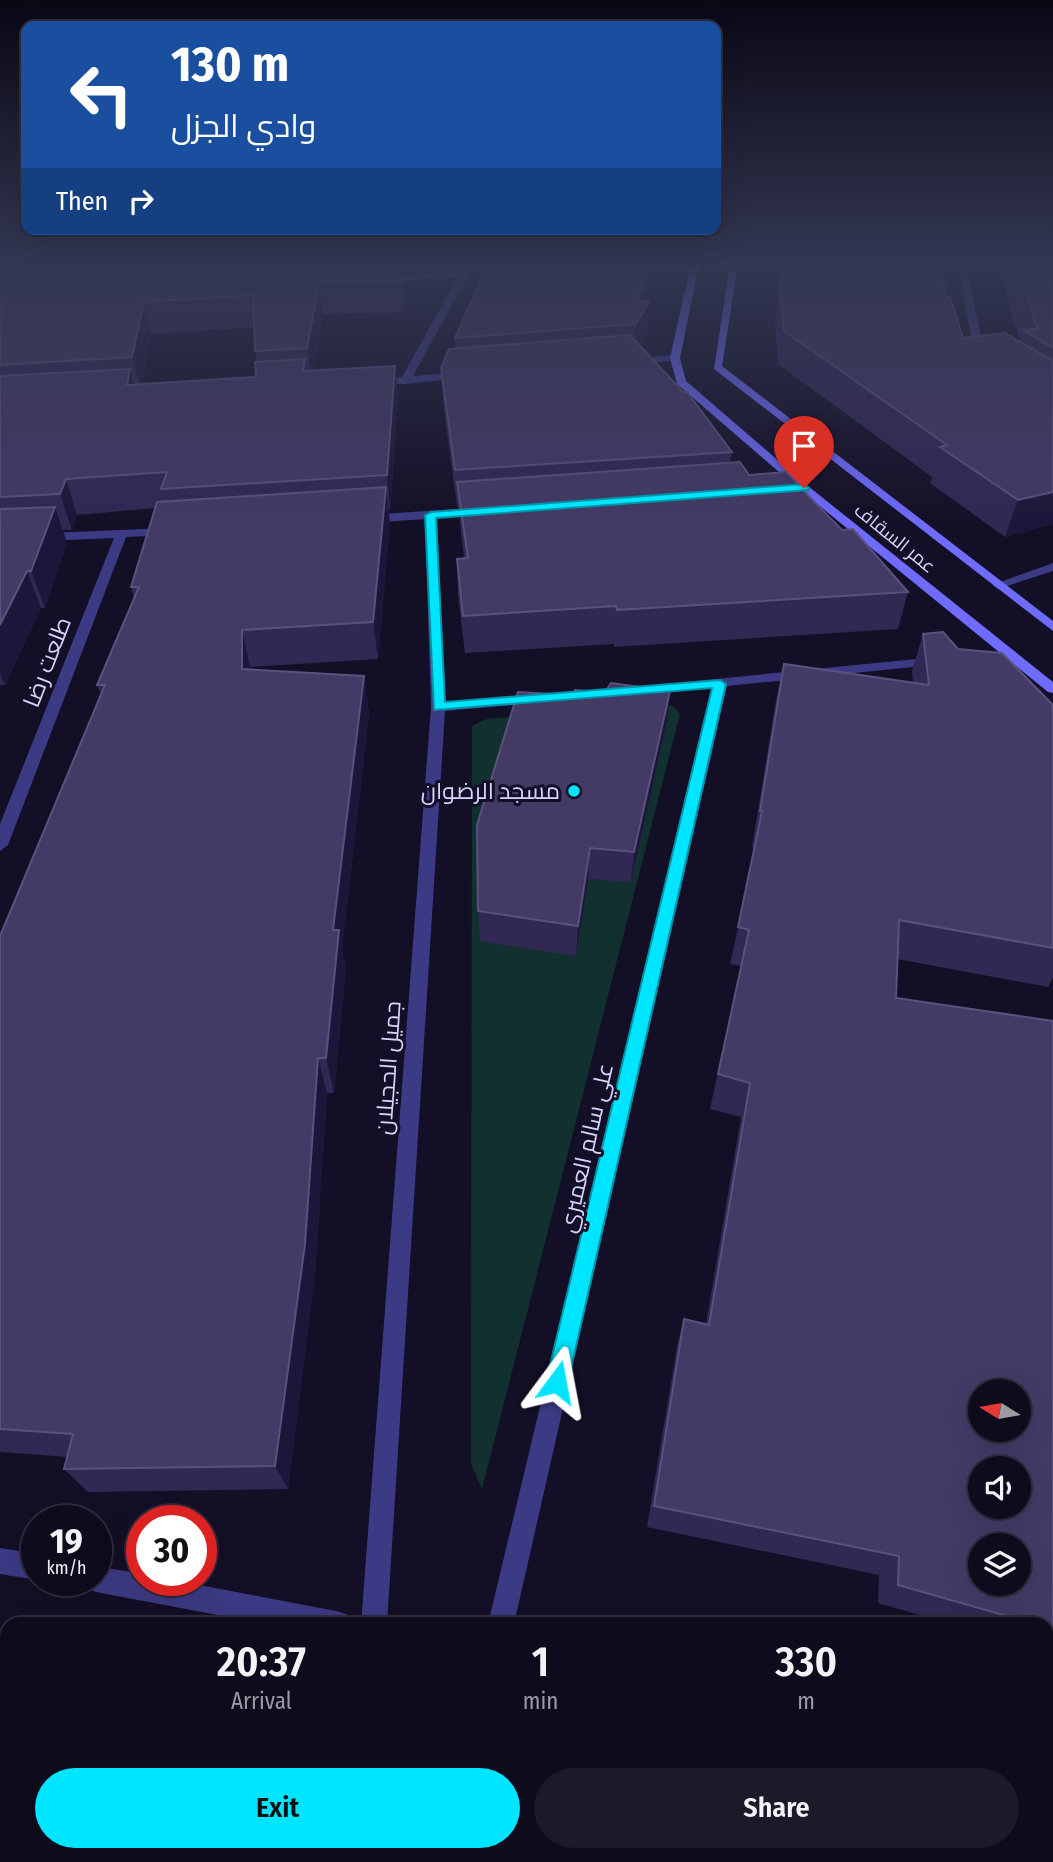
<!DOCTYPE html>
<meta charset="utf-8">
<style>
:root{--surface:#0e0b1c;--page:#1c1929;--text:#f1f3f6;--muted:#9b9ba3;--line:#2e2b3b;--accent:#00e5ff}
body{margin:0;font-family:"Fira Sans Condensed",Cairo,sans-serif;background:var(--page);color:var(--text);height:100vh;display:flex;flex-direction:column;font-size:26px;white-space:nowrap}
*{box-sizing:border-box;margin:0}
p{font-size:23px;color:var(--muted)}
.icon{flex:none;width:38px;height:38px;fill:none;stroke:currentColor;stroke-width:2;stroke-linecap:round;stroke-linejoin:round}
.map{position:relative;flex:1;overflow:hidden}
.details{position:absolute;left:0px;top:1617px;width:1054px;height:245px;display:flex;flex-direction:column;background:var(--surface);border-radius:21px 21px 0 0;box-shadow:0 7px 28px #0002,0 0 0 2px var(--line)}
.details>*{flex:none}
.top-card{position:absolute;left:21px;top:21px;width:700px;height:214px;border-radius:14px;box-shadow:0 7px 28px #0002,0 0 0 2px var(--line);background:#1a4fa0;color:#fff;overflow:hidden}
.needle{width:46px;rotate:281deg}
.tools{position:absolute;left:968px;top:1379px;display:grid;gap:14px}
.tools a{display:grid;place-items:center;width:63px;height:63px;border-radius:50%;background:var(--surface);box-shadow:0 7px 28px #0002,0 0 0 2px var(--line);font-size:35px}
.speed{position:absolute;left:21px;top:1505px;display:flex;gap:14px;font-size:35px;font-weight:700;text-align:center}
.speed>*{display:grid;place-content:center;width:91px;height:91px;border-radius:50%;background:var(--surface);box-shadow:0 7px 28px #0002,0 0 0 2px var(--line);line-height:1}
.speed small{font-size:18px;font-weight:400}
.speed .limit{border:10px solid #d22;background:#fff;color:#111}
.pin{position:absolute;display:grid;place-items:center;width:60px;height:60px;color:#fff;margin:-72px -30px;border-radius:50% 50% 50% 0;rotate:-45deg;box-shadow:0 0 7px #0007}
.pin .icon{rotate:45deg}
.me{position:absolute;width:77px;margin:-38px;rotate:13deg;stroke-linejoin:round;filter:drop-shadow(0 0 5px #0008)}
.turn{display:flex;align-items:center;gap:24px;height:147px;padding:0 35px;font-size:32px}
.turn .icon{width:91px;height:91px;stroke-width:2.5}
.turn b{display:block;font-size:49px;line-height:60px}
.then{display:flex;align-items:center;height:66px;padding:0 35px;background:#0003;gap:14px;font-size:26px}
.eta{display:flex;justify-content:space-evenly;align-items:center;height:119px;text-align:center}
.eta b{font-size:42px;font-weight:600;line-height:49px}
.button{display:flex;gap:14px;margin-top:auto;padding:14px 35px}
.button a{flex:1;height:80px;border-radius:42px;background:var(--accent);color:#111;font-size:28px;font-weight:600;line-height:80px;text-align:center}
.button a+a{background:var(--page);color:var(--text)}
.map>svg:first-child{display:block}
.green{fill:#12302f}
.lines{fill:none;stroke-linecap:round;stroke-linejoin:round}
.street{fill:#3d3a85;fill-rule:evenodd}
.secondary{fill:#6f6bff;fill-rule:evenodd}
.wall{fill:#312854;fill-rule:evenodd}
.shaded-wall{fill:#1d163a}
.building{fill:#433a66;stroke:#5a527e;stroke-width:2;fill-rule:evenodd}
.route{fill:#00e5ff;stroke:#0095a6;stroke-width:2}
.poi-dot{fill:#00e5ff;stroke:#130f26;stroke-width:2.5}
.labels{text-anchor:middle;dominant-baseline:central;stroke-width:6;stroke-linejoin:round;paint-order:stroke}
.far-street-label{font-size:19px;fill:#d9d4ff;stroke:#130f26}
.street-label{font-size:23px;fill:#d9d4ff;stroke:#130f26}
.poi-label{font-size:23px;fill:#d9d4ff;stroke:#130f26;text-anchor:end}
</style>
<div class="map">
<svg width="1053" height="1862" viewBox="0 0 1053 1862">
<rect width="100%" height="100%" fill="#130f26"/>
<path class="green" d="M633,706H673L680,714L482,1489L471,1464L472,726L486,719Z"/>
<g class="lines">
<g class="street">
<path d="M958,264H966L983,347L991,353V357H985L973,348Z"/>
<path d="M465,265L472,267L469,274L413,376L466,372L470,373V377L405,384H371L370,382L375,379L402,377L458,277L381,282L378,277L461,272Z"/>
<path d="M675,355L678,356V360L630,365L625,362L630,359Z"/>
<path d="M483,507L489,511L487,514L437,518L445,702L536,695L543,699L536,703L445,711L387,1624H361L431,707L425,519L368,523L362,519L368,515Z"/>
<path d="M168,528L174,532L172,535L126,537L8,845L0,851V824L114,538L0,543V535Z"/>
<path d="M1053,563V571L998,589L992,585Z"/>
<path d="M937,657L944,661L942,664L727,686L514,1624H488L712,688L634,695L627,691L634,687Z"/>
<path d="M0,1548L37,1554V1580L0,1574Z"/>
<path d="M96,1566L142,1574V1580H173L336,1611L346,1614L349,1624H265L96,1592L87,1588L83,1580H96Z"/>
<path d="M1046,1783L1053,1784V1814L1046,1812Z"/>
</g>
<g class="secondary">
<path d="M691,264H699L680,358L686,381L808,486L1053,682V693L1048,692L800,490L677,384L670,358Z"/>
<path d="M730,264H738L722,366L1053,621V631L714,369Z"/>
</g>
</g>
<g class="wall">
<path d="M0,264H396L403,281L405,312L323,314L314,370L395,366L398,400L390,510H388L390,523L378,659L250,667V670L364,676L369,714L342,949L346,966L334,1093H327L315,1275L288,1489L88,1492L64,1469L67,1457L0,1452V936L101,695L97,685L134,598L131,587L155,508L77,515L72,530H63L67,543L45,608H41L5,685H1L0,686ZM254,327L255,351L257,362L256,377L142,384L151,334Z"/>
<path d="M781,264H940L946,297L963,338L1020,341L998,264H1053V524L1005,537L930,483L932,477L778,364L775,321Z"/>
<path d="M654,277L651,284L650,297L648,301H649L647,333L640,346L732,452L730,463L842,530L908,592L898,629L614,647V644L465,653L458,596L457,559L464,558L458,506H457L443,402L441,368L455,349V338Z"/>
<path d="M923,634L958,649L1053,715V977L1048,987L897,959L896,998L1053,1021V1653L1046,1651V1624H951L878,1603L879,1575L647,1527L677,1346L684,1319L706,1324L741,1117L710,1109L741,966L730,964L755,848L752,847L776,700L784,664L913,683L912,671Z"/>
<path d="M667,721L631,882L588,879L576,956L480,941L478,911Z"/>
</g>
<g class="shaded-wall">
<path d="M648,264H658L654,277L651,284L650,297L645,309L649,301L647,333L634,356L637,300Z"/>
<path d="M319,283L323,314L312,381L307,348Z"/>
<path d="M144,302L151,334L141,390L132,357Z"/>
<path d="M395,366L398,400L390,510L387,475Z"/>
<path d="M130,369L138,402L127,385Z"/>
<path d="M66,479L77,515L72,530L60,494Z"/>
<path d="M386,487L390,523L378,659L373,622Z"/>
<path d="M1053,492V524L1005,537L1018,500Z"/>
<path d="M55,507L67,543L45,608L31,571Z"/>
<path d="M27,571L41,608L5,685L0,673V625Z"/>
<path d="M242,630L250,667V707L242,669Z"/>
<path d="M364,676L369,714L342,949L346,966L334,1093L326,1058L333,930Z"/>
<path d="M670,691L667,721L631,882L634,852Z"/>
<path d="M590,848L588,879L576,956L578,926Z"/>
<path d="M318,1058L327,1093L315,1275L288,1489L275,1466Z"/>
<path d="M192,1855H211L209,1862H190Z"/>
</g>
<g class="building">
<path d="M193,264H396L403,281L319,283L307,348L255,351L253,295L144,302L132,357L0,365V275Z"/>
<path d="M488,264H648L647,266L652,267L637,300L649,301L636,324L455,338Z"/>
<path d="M782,264H940L946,297H950L963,338L1005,333L1053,361V492L1018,500L940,447L947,445L784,331L780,290Z"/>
<path d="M1017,264H1053V348L1023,330L1037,329Z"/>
<path d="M630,335L683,392H687L732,452L455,470L441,368L449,349Z"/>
<path d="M305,359L303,371L395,366L387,475L161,489L167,472L66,479L60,494L0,497V376L130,369L127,385L256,377L255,362Z"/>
<path d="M740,462L749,475L785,472L842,530L853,529L908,592L617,610L616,606L463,616L457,559L468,558L457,482Z"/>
<path d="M386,487L373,622L242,630V669L364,676L333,930H339L326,1058H318L305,1244L275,1466L64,1469L73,1434L0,1429V936L105,685H97L139,587H131L157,502Z"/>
<path d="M55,507L31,571H27L0,625V509Z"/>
<path d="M943,632L958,649L1002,653L1052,704L1053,715V948L899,920L896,998L1053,1021V1629L1046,1627V1624H1035L898,1585L899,1556L654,1506L684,1319L709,1325L750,1083L718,1074L749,930L738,927L762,811H760L784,664L929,685L923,634ZM980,1391H1018V1430H980ZM980,1468H1018V1507H980ZM980,1545H1018V1584H980Z"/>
<path d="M611,683L670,691L634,852L590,848L578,926L478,911L477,825L518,692L573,695L575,690L605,692Z"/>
<path d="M0,1727L7,1729V1855H192L190,1862H0Z"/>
<path d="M565,1855H637L669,1862H564Z"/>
</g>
<linearGradient id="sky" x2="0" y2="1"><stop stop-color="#0a0815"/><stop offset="0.5" stop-color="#333752"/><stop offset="1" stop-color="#333752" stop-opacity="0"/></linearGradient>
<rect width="1053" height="525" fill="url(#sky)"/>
<path class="route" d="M804,484L809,488L808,490L436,518L445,702L720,680L726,684L568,1382L564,1390L557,1393L549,1390L546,1382L712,688L434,710L425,515L431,512Z"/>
<circle class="poi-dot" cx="574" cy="791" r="7"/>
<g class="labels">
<g class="far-street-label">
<text transform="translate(895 538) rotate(39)">عمر السقاف</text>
</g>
<g class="street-label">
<text transform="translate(47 662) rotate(-69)">طلعت رضا</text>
<text transform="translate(388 1068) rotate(-86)">جميل الحجيلان</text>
<text transform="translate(586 1148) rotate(-77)">علي سالم العميري</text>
</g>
<g class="poi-label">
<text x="560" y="791">مسجد الرضوان</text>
</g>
</g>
</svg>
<div class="tools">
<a><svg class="needle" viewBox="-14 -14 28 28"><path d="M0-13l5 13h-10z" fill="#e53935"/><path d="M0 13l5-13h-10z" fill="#9b9ba3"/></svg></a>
<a><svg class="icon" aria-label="sound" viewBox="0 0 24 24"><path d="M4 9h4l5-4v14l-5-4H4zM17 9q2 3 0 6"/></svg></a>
<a><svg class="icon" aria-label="layers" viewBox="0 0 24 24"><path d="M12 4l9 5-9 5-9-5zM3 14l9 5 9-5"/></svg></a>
</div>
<div class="speed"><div>19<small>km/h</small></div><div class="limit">30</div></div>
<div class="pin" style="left:804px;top:488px;background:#d93025"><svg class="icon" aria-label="arrive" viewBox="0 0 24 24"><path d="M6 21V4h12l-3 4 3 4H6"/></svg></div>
<svg class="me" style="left:557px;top:1382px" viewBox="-20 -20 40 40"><path d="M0-17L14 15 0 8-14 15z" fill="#00e5ff" stroke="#fff" stroke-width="4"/></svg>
<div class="top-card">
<div class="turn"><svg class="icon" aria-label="left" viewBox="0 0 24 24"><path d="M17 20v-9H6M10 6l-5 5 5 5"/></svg><div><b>130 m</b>وادي الجزل</div></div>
<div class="then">Then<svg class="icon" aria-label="right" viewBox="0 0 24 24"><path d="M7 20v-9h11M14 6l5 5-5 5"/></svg></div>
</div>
<section class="details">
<div class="eta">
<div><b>20:37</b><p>Arrival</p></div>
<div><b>1</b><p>min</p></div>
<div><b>330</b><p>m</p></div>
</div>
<div class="button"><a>Exit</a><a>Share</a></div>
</section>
</div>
